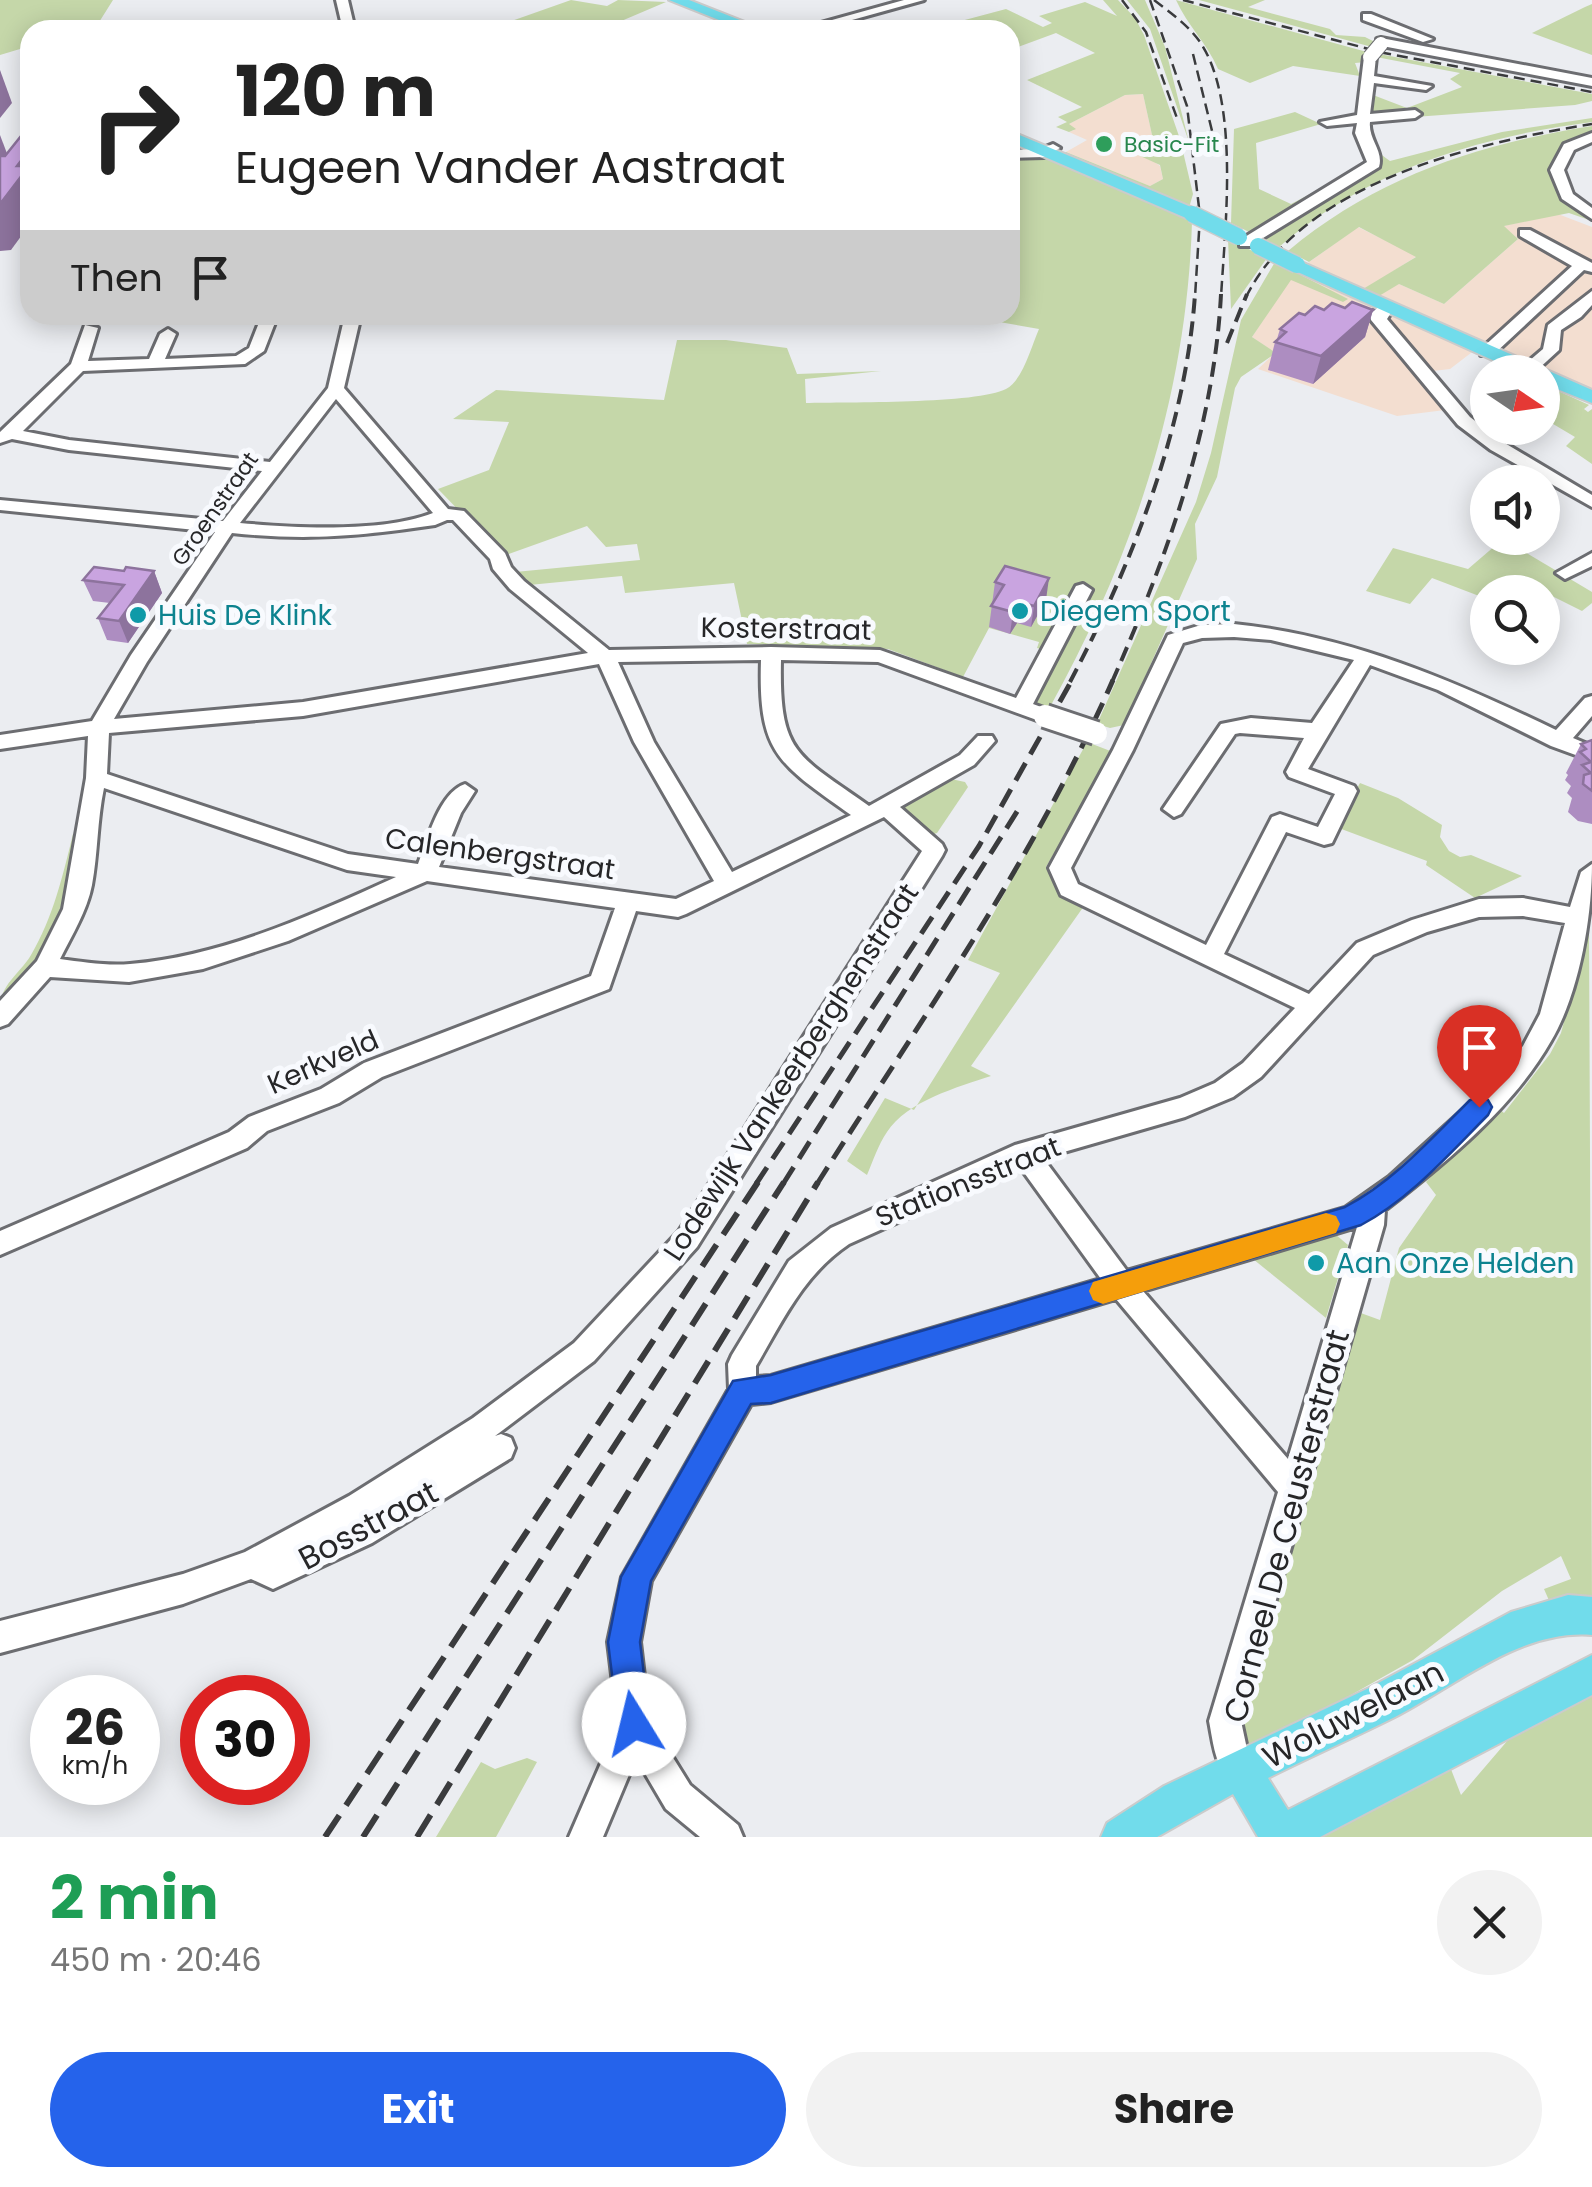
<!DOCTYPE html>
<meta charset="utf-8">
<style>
:root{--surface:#fff;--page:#f2f2f2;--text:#222;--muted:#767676;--accent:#2563eb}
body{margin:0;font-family:Poppins,sans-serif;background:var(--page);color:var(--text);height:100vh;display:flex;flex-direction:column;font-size:38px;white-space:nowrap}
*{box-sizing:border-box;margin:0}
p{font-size:32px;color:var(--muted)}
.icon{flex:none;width:55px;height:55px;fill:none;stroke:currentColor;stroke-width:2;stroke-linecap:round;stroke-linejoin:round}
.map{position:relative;height:1837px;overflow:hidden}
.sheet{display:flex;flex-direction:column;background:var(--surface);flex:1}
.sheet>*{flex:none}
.top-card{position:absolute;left:20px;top:20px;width:1000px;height:305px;border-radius:30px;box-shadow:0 5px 25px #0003;background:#fff;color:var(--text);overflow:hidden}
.needle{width:65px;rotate:103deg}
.controls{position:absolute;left:1470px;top:355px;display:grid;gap:20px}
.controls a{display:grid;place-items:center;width:90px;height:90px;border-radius:50%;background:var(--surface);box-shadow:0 5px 25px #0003;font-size:50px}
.speed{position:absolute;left:30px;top:1675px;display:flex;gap:20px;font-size:50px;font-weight:700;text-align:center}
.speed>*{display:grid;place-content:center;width:130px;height:130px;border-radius:50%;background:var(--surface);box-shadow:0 5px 25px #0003;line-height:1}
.speed small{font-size:25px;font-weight:400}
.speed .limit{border:15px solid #d22;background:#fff;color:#111}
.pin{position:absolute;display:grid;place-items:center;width:85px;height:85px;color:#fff;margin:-102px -42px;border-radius:50% 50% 50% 0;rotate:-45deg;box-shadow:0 0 10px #0007}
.pin .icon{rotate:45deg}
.me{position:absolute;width:110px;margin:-55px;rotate:351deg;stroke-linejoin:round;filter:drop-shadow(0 0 8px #0008)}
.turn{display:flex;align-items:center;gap:35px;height:210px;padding:0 50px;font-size:45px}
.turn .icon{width:130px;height:130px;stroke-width:2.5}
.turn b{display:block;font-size:70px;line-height:85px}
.then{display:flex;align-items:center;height:95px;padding:0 50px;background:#0003;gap:20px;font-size:38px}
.round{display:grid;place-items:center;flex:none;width:105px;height:105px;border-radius:52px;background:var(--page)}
.summary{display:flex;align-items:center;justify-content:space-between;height:170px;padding:0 50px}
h1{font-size:60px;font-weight:700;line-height:75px;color:#1e9e55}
.cta{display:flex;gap:20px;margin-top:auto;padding:20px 50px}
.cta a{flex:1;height:115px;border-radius:60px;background:var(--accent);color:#fff;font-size:40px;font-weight:700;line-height:115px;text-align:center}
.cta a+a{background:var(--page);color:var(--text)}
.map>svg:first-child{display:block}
.commercial{fill:#f3ded0}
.green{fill:#c5d7a9}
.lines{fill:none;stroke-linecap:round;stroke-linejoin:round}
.minor-casing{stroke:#6c6d71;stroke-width:6}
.major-casing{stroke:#cbcbcb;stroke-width:4}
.minor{fill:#fff;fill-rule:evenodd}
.major{fill:#71dceb;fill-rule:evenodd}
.rail-far3{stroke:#3a3b3d;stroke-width:2.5;stroke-dasharray:11 6;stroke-linecap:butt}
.rail-far2{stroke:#3a3b3d;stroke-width:4;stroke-dasharray:15 8;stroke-linecap:butt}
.rail-far1{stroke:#3a3b3d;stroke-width:5;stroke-dasharray:20 10;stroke-linecap:butt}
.rail{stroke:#3a3b3d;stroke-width:6;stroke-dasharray:26 12;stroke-linecap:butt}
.minor-bridge-far1-casing{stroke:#6c6d71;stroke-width:16;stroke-linecap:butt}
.minor-bridge-casing{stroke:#6c6d71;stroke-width:28;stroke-linecap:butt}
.major-bridge-casing{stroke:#cbcbcb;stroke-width:19;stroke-linecap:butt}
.minor-bridge-far1{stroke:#fff;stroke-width:14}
.minor-bridge{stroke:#fff;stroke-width:22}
.major-bridge{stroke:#71dceb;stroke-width:16}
.wall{fill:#ad8dc1}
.shaded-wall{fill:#8d739d}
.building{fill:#c9a4e0;stroke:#8d739d;stroke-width:2.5}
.route{fill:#2563eb;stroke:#184099;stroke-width:2.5}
.slow{fill:#f59e0b}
.leisure-dot{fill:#2e9e5b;stroke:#f8fafe;stroke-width:4}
.culture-dot{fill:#0f9aa8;stroke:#f8fafe;stroke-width:4}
.labels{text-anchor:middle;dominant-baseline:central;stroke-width:10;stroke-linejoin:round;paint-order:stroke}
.far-leisure-label{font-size:22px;fill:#27864d;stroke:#f8fafe;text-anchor:start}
.far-street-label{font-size:22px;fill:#262628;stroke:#f8fafe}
.culture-label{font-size:28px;fill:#0d838f;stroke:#f8fafe;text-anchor:start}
.street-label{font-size:28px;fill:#262628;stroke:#f8fafe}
.near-street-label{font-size:32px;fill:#262628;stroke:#f8fafe}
</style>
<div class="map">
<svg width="1592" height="1837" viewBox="0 0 1592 1837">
<rect width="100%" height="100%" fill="#ebedf1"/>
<g class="commercial">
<path d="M1143,94L1154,144L1140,151L1160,166L1163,179L1150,186L1066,152L1087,140L1069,132L1074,130L1067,125L1125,95Z"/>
<path d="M1558,214L1592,227V389L1484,343L1450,369L1416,373L1445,410L1397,416L1258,369L1275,353L1252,337L1294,273L1358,227L1417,256L1364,290L1399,284L1444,304L1518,239L1503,226Z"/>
</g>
<g class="green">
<path d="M0,0H113L96,27L30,30V46L0,55Z"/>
<path d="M571,0L607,6L618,0L666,2L619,22L636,30H486Z"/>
<path d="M1103,0H1118L1135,18L1144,35L1180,139L1193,194L1186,218L1192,222C1187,395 1133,557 1050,707L1022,699L1047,651L1037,648L1039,642L989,628L963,677L888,649L747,644L734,583L625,593L622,576L529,585L515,572L640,560L637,544L606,547L587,526L503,556L438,489L489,470L509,422L453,419L496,390L664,400L677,340H726L787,348L797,374L881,371L805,379L806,403C845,402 978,404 1006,389C1023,380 1031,347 1039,329L959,315H1010V155L1057,158L1066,152L1150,186L1163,179L1160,165L1138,155L1154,144L1143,94L1125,95L1069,124L1076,129L1069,132L1056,127L1067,122L1058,117L1082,107L1027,80L1095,53L1056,33L1010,50V30H978L961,21L1006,9L1043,27L1052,23L1039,16L1085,2L1117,16Z"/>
<path d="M1127,0H1145L1165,47L1189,142L1150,29Z"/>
<path d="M1176,0L1367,52L1366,62L1355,63L1360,76L1293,66L1250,83L1218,69C1207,43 1187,25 1176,0Z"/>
<path d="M1199,0H1265L1248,7L1330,29L1336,35L1365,37L1377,43L1372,47Z"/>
<path d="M1592,4V55L1532,33L1585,7Z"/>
<path d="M1379,54L1592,94V101L1575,105L1374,120C1368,142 1372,148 1390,161L1502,132L1592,118V122C1477,137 1368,170 1279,247L1231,223L1234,129L1295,112L1321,124L1256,143L1259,189L1291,204L1368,164L1373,95L1407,108L1462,87L1450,79L1460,73L1376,57Z"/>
<path d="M1592,126V135L1573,142L1552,169L1565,196L1592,212V221L1569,213L1504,226L1518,239L1444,304L1399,284L1379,296L1363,289L1416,257L1359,227L1309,262L1288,251C1377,177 1478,144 1592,126Z"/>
<path d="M1228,239L1267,258L1231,309Z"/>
<path d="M1275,262L1348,299L1343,302L1291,280L1252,337L1276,353L1241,377L1235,388L1217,477L1195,524L1197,559L1124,725L1110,728L1097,724L1196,502L1211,453L1241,320Z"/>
<path d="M1543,384L1589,405L1584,409L1588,412L1592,409V464L1566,446L1575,437L1543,418Z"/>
<path d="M1503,539L1592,592V603L1582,611L1522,581L1508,592H1488L1487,599L1432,578L1410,604L1366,591L1393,548L1468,569Z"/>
<path d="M1087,742L1113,752L1046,867L1058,890L1084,906L971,1066L991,1076C958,1087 907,1101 887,1132C878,1145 873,1161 867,1175L847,1161L885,1098L914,1110L1000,973L968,960Z"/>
<path d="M951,779L965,782L968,787L937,833L928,836L899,808Z"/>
<path d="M1360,783L1398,798L1442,825L1440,837L1449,851L1460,857L1471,855L1522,876L1475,898L1426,865L1427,861L1336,827Z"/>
<path d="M79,833L72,904L56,940L0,1009C0,984 19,975 31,955C53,918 63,875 73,834Z"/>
<path d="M1589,927L1592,1609L1551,1605L1544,1589L1571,1579L1561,1556L1502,1591L1413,1660L1241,1757V1712L1259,1663L1358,1312L1380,1320L1399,1248L1436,1195L1426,1182L1496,1106L1504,1113L1550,1054L1561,1033Z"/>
<path d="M1335,1234L1348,1245L1326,1318L1253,1259Z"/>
<path d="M1592,1689V1837H1299L1447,1759L1461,1795L1514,1733Z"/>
<path d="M527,1758L537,1762L496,1837H436L481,1762L495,1769Z"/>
</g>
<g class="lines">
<defs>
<g id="minor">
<path d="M336,0H348L355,30H343Z"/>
<path d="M904,0H924L816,30H796Z"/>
<path d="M1363,14H1371L1433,39L1423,42L1363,20Z"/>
<path d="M1381,38L1592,78V86L1377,45V39Z"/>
<path d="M1370,53L1376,57L1374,76L1432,86L1426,90L1374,83L1370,114L1415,110L1421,114L1415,118L1370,122C1368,139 1384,151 1379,167L1250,246H1240V240L1367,162L1355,133L1357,123L1327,126L1320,122L1357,115L1364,57Z"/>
<path d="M1592,133V142L1574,150L1564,170L1573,194L1592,208V219L1562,199L1550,170L1564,144Z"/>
<path d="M1053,144L1060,148L1044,157L1010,158V150L1041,149Z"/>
<path d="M1520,230H1530L1592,263V272L1584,270L1493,355H1481V349L1572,266L1520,236Z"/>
<path d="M1592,291V305L1581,317L1561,330L1559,350L1535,372H1522V367L1543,349L1548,325Z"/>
<path d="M1381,305H1391L1394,308L1387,319L1470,417L1503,442L1592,495V507L1491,450L1458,425L1371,320L1370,314Z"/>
<path d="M262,315H278L264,351L245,364L83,371L23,431L69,440L270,462L328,388L345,315H361L344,388L448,509L464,511L505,553L511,567L524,581L609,650L771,647L880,650L1016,698L1076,586L1083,584L1092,590L1033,704L1052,711L1055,716L1045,723L878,662L781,660C779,754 796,754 869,806L960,755L978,736H992L995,741L974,765L900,807L942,844L945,850L942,856L697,1247L594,1361L495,1436L501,1434L511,1438L515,1448L511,1458L372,1543L273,1589L251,1579L183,1604L0,1653V1621L183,1574L245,1552L349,1496L473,1418L574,1343L679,1231L922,851L884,817L686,914L678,917L636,911L609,989L382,1077L339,1103L267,1131L247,1148L0,1255V1231L229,1132L249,1117L321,1089L364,1063L591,976L615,908L427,881L288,941L203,969L129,982L50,977L8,1024L0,1027V1001L37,961L63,909L86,778L88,736L0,749V735L92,721L131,655L215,532L0,510V500L223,521L262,471L69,450L12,439L0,443V432L71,364L85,325L98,328L88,361L149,359L160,334L168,329L176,334L165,359L236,356L249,348ZM336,399L433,513C381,533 295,528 240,523ZM447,520H453L490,559L493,569L510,589L588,653L303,702L114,719L147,662L232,533C309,541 359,536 435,525ZM761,660C758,754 778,763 851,815L732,872L654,742L618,662ZM599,664L634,742L714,881L676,899L439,867L461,813L475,791L465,784C439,793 428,839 418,864L348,854L107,774L109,733L303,716ZM104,788L347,870L396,877C312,915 223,956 130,964C107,966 83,962 60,959C72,935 87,911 92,885C98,853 97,821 104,788Z"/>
<path d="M1592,553V566L1565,579L1556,573Z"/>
<path d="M1234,624C1350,636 1452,680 1556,730L1585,698L1592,696V716L1573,738L1592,746V761L1551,746L1438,690L1370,665L1308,769L1354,786L1357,791L1332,843L1324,845L1286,832L1224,954L1309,994L1357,943L1412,920L1479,899L1523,898L1570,907L1581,872L1592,864C1592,918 1579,994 1551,1041C1513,1108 1445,1163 1385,1210L1384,1225L1241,1721L1247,1749L1257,1769L1253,1781L1241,1785C1215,1775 1214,1746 1209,1721L1278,1492L1116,1299L771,1402L751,1404L651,1581L640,1642L649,1719L690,1785L738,1825L743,1837H700L666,1809L636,1758L603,1837H569L618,1724L608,1642L622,1577L729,1389L728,1364L732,1355L789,1261L831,1228L1015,1145L1180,1098L1215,1083L1243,1063L1295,1008L1061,895L1049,868L1113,750L1168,635L1201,625ZM1234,637L1271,640L1354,660L1312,723L1251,718L1221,724L1163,809L1174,817L1181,814L1235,734L1240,733L1304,738L1286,772L1289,777L1335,794L1318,827L1280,814L1272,817L1206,945L1078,884L1071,868L1133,750L1183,643L1202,638ZM1523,916L1565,923L1540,1014L1523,1046L1477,1097L1389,1177L1345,1208L1127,1271L1043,1158L1185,1117L1233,1097L1261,1077L1373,955L1427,932L1479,917ZM1020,1167L1101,1279L771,1376L756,1377V1366C783,1320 804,1274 849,1244ZM1357,1227L1288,1459L1143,1291Z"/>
</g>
<g id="major">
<path d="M669,0H689L765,30H744Z"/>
<path d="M1010,131L1198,210L1201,214L1186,218L1010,142Z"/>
<path d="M1297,260L1592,390V403L1542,383V372H1519L1291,269V261Z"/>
<path d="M1568,1595L1592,1597V1635C1520,1629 1456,1686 1395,1717C1353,1738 1310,1757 1268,1778L1288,1810L1592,1655V1695L1320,1837H1258L1233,1794L1157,1837H1101L1107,1823L1164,1786L1369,1688L1511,1612Z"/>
</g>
</defs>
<use href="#minor" class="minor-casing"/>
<use href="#major" class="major-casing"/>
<use href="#minor" class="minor"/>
<use href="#major" class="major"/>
<g class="rail-far3">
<path d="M1122,0L1146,32L1178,121"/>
<path d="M1150,0L1187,106L1200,216L1195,297"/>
<path d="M1154,0C1171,13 1188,25 1200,42C1240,101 1225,227 1221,297"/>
<path d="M1183,0L1384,53L1592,92"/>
<path d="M1193,54L1217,151"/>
<path d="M1246,297C1304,181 1476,143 1592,124"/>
</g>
<g class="rail-far2">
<path d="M1227,343L1247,294"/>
<path d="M1070,682C1132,564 1186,428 1195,294"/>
<path d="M1112,682C1166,559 1214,430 1221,294"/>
</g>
<g class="rail-far1">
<path d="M756,1184L979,846L1072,680"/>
<path d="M783,1184L1018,810"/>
<path d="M817,1184C921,1020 1035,858 1113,680"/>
</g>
<g class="rail">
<path d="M325,1837L758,1182"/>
<path d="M363,1837L784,1182"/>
<path d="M417,1837L818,1182"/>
</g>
<defs>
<path id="minor-bridge-far1" d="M1370,57L1381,44"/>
<path id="minor-bridge" d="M1045,716L1096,733"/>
<g id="major-bridge">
<path d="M1192,214L1239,237"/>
<path d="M1258,246L1297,265"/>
</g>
</defs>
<use href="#minor-bridge-far1" class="minor-bridge-far1-casing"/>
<use href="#minor-bridge" class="minor-bridge-casing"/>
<use href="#major-bridge" class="major-bridge-casing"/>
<use href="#minor-bridge-far1" class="minor-bridge-far1"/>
<use href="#minor-bridge" class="minor-bridge"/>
<use href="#major-bridge" class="major-bridge"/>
</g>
<g class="wall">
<path d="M1345,308L1373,310L1365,337L1313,384L1268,370L1275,342L1277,339L1280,329L1324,310Z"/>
<path d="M124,571H154L162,593L128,643L107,640L98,618L110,603L93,601L83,580Z"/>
<path d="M995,582L1046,600L1031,627L1017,623L1010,634L989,627Z"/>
<path d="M1592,740V824L1578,821L1568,812L1572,798L1567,793L1571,786L1565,780L1568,775L1566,773L1581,744Z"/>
</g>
<g class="shaded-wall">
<path d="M0,70L12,103L0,118Z"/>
<path d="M0,135L11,164L0,178Z"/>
<path d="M30,149V224L11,250L0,251V204L17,166Z"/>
<path d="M1373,310L1365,337L1313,384L1321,356Z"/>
<path d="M154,571L162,593L128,643L119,621Z"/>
<path d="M1049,578L1046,600L1031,627L1034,606Z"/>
<path d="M1020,602L1017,623L1010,634L1013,612Z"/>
</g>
<g class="building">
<path d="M29,126H30V149L17,166H29L0,204V156H5Z"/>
<path d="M1352,302L1373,310L1321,356L1275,342L1286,332L1280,329L1299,313L1305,315L1315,306L1324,310L1332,303L1345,308Z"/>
<path d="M1005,566L1049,578L1034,606L1020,602L1013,612L991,606L1004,585L995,582Z"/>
<path d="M94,567L124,571L126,567L154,571L119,621L98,618L124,585L83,580Z"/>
<path d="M1592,740V791L1583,784L1584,775L1591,773L1582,765L1591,762L1580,752L1586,749L1581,744Z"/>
</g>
<path class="route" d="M1479,1097L1488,1100L1492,1107L1488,1115C1449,1154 1410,1199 1361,1225L771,1403L751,1404L651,1581L640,1642L650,1724L645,1736L634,1741L622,1736L618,1724L608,1642L621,1577L733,1381L771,1375L1345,1207C1393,1182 1432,1138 1470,1100Z"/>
<path class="slow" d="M1326,1213L1336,1216L1340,1224L1336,1233L1326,1236L1103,1304L1093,1300L1089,1291L1093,1282L1103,1279Z"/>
<circle class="leisure-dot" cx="1104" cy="144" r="10"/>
<g class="culture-dot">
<circle cx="1020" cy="611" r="10"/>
<circle cx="138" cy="615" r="10"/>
<circle cx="1316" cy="1263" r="10"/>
</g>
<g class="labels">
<g class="far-leisure-label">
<text x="1124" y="144">Basic-Fit</text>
</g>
<g class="far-street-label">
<text transform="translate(215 509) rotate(-55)">Groenstraat</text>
</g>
<g class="culture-label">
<text x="1040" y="611">Diegem Sport</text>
<text x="158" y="615">Huis De Klink</text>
<text x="1336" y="1263">Aan Onze Helden</text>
</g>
<g class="street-label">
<text transform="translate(786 629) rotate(1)">Kosterstraat</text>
<text transform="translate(500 854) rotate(8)">Calenbergstraat</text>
<text transform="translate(323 1062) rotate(-24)">Kerkveld</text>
<text transform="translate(791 1072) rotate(-57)">Lodewijk Vankeerberghenstraat</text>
<text transform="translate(968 1182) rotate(-22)">Stationsstraat</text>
</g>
<g class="near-street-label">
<text transform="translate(368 1525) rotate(-28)">Bosstraat</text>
<text transform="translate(1286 1526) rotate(-75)">Corneel De Ceusterstraat</text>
<text transform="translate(1353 1714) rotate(-27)">Woluwelaan</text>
</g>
</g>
</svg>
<div class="controls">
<a><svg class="needle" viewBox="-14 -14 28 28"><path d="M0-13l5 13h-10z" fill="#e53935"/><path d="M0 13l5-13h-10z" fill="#767676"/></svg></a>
<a><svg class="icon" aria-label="sound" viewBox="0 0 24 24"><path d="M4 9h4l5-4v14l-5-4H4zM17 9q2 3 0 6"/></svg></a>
<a><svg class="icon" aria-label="search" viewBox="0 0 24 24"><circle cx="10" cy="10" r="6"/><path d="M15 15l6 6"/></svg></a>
</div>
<div class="speed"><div>26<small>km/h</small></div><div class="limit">30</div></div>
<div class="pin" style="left:1479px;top:1107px;background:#d93025"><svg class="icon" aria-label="arrive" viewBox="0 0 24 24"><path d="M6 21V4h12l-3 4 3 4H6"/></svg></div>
<svg class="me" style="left:634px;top:1724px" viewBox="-20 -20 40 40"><circle r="19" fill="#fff"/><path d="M0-13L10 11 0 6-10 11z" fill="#2563eb"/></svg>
<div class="top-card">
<div class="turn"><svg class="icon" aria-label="right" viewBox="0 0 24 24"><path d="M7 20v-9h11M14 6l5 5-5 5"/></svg><div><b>120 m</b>Eugeen Vander Aastraat</div></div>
<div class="then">Then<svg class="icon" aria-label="arrive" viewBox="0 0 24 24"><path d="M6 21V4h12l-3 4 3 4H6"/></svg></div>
</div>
</div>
<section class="sheet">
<div class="summary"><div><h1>2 min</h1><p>450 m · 20:46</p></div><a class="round"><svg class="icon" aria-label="close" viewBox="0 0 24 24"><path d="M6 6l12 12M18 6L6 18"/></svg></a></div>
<div class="cta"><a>Exit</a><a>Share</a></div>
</section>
